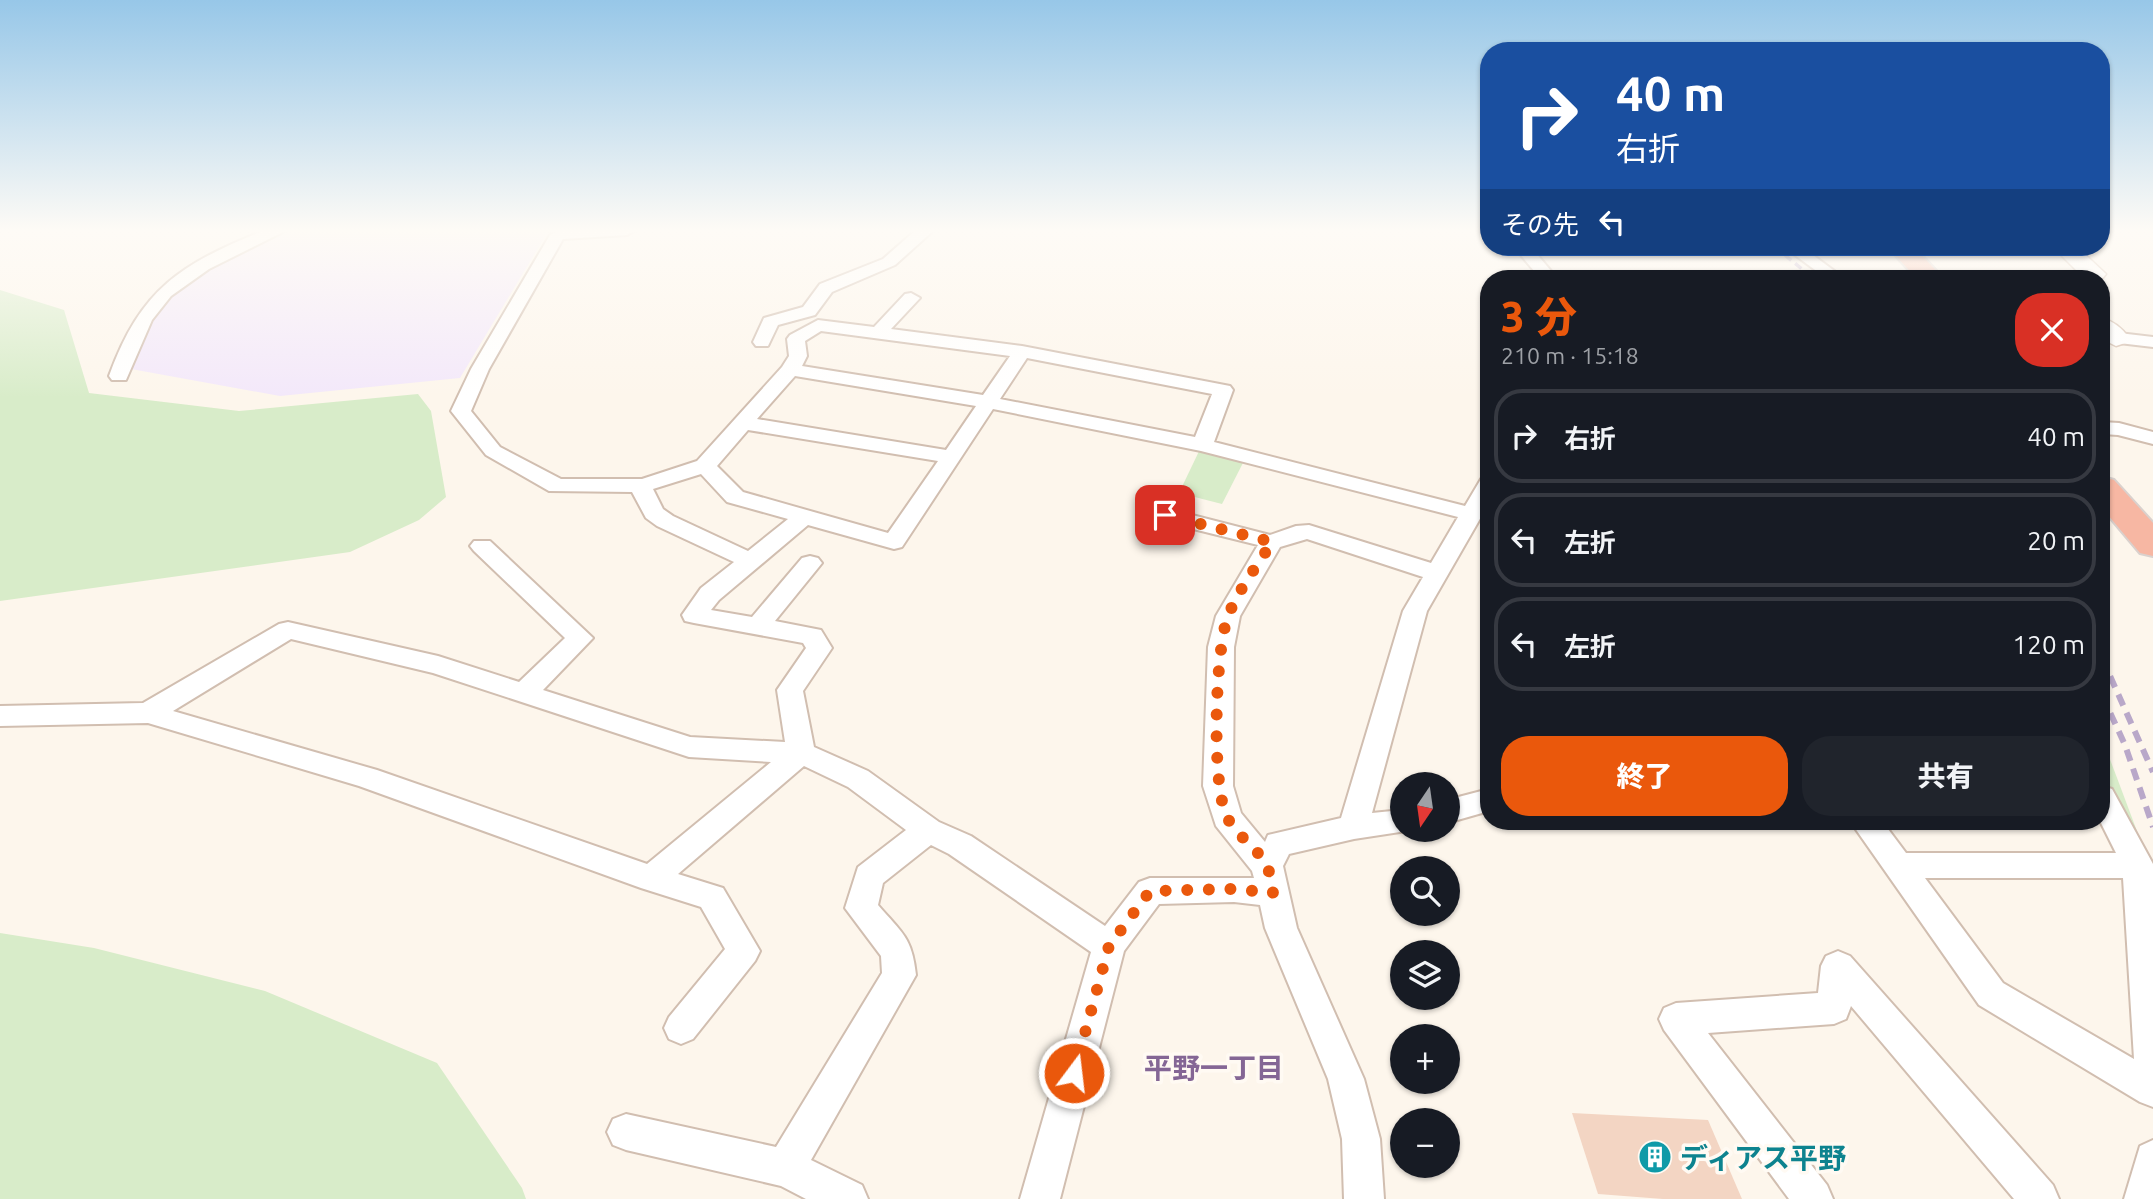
<!DOCTYPE html>
<html lang="ja">
<meta charset="utf-8">
<style>
:root{--surface:#171b24;--page:#20242c;--text:#f1f3f6;--muted:#9ea1a6;--line:#363941;--accent:#ea580c}
body{margin:0;font-family:Ubuntu,"Noto Sans JP",sans-serif;background:var(--page);color:var(--text);height:100vh;display:flex;flex-direction:column;font-size:26px;white-space:nowrap}
*{box-sizing:border-box;margin:0}
p{font-size:23px;color:var(--muted)}
.icon{flex:none;width:38px;height:38px;fill:none;stroke:currentColor;stroke-width:2;stroke-linecap:round;stroke-linejoin:round}
.map{position:relative;flex:1;overflow:hidden}
.sheet{position:absolute;left:1480px;top:270px;width:630px;height:560px;display:flex;flex-direction:column;background:var(--surface);border-radius:28px;box-shadow:0 2px 5px #0004}
.sheet>*{flex:none}
.guide{position:absolute;left:1480px;top:42px;width:630px;height:214px;border-radius:28px;box-shadow:0 2px 5px #0004;background:#1a4fa0;color:#fff;overflow:hidden}
.needle{width:46px;rotate:193deg}
.fabs{position:absolute;left:1390px;top:772px;display:grid;gap:14px}
.fabs a{display:grid;place-items:center;width:70px;height:70px;border-radius:50%;background:var(--surface);box-shadow:0 2px 5px #0004;font-size:35px}
.pin{position:absolute;display:grid;place-items:center;width:60px;height:60px;color:#fff;margin:-30px;border-radius:14px;box-shadow:0 4px 10px #0006}
.me{position:absolute;width:77px;margin:-38px;rotate:15deg;stroke-linejoin:round;filter:drop-shadow(0 0 5px #0008)}
.turn{display:flex;align-items:center;gap:24px;height:147px;padding:0 21px;font-size:32px}
.turn .icon{width:91px;height:91px;stroke-width:2.5}
.turn b{display:block;font-size:49px;line-height:60px}
.then{display:flex;align-items:center;height:66px;padding:0 21px;background:#0003;gap:14px;font-size:26px}
.round{display:grid;place-items:center;flex:none;width:74px;height:74px;border-radius:28px;background:var(--page)}
.summary{display:flex;align-items:center;justify-content:space-between;height:119px;padding:0 21px}
h1{font-size:42px;font-weight:800;line-height:52px;color:var(--accent)}
.cta{display:flex;gap:14px;margin-top:auto;padding:14px 21px}
.cta a{flex:1;height:80px;border-radius:28px;background:var(--accent);color:#fff;font-size:28px;font-weight:800;line-height:80px;text-align:center}
.cta a+a{background:var(--page);color:var(--text)}
ul{padding:0;list-style:none}
li{display:flex;align-items:center;gap:21px;height:94px;margin:0 14px 10px;padding:0 7px;border:4px solid var(--line);border-radius:28px}
li div{flex:1}
li b{display:block;font-size:26px}
li em{font-style:normal}
.map>svg:first-child{display:block}
.education{fill:#f3e8fa}
.green{fill:#d8ecc9}
.building{fill:#f3d5c3}
.lines{fill:none;stroke-linecap:round;stroke-linejoin:round}
.street-casing{stroke:#d1beb0;stroke-width:4}
.secondary-casing{stroke:#d6c0b0;stroke-width:3}
.highway-casing{stroke:#dad1cd;stroke-width:4}
.street{fill:#fff;fill-rule:evenodd}
.secondary{fill:#fff;fill-rule:evenodd}
.highway{fill:#f7b7a3;fill-rule:evenodd}
.rail-far1{stroke:#b9a8c9;stroke-width:3.5;stroke-dasharray:8 5;stroke-linecap:butt}
.rail{stroke:#b9a8c9;stroke-width:6;stroke-dasharray:12 8;stroke-linecap:butt}
.route{stroke:#ea580c;stroke-width:12;stroke-dasharray:0 21.6}
.labels{text-anchor:middle;dominant-baseline:central;stroke-width:7;stroke-linejoin:round;paint-order:stroke}
.near-neighbourhood-label{font-size:28px;font-weight:bold;fill:#846695;stroke:#fffaf3}
.near-culture-label{font-size:28px;font-weight:bold;fill:#0d838f;stroke:#fffaf3;text-anchor:start}
</style>
<div class="map">
<svg width="2153" height="1199" viewBox="0 0 2153 1199">
<rect width="100%" height="100%" fill="#fdf6ec"/>
<path class="education" d="M280,230H549L460,378L280,396L120,367L165,295L265,235Z"/>
<g class="green">
<path d="M0,290L64,310L89,393L239,411L418,394L431,411L446,497L419,520L350,552L0,601Z"/>
<path d="M1202,445L1246,457L1222,504L1179,493Z"/>
<path d="M2102,738L2149,863L2102,800Z"/>
<path d="M0,933L94,948L265,991L437,1063L522,1188L526,1199H0Z"/>
</g>
<path class="building" d="M1572,1113L1708,1120L1742,1199H1663L1598,1194Z"/>
<g class="lines">
<defs>
<g id="street">
<path d="M265,230H287L209,269L171,296L152,320L126,380H112L109,376C141,288 181,264 265,230Z"/>
<path d="M560,230H635L627,235L563,239L489,369L471,411L500,447L561,479H642L697,461L782,367L789,356L787,339L790,335L818,320L874,327L905,294L911,293L920,298L891,329L1022,346L1230,386L1233,390L1214,442L1465,506L1481,479L1489,478V503L1427,611L1372,813L1402,810V830H1413L1354,839L1289,854L1283,866L1297,928L1364,1079L1380,1139L1384,1199H1344L1342,1139L1328,1079L1265,928L1260,905L1234,902L1159,904L1124,951L1060,1199H1020L1091,952L949,854L931,845L883,883L878,905C902,933 912,937 916,975L811,1160L862,1185L868,1199H806L781,1186L626,1150L613,1145L607,1132L613,1119L626,1114L776,1147L882,973L881,956L845,908L858,867L906,830L848,787L804,766L678,874L723,888L760,951L755,961L693,1039L681,1044L669,1039L664,1028L669,1017L725,949L701,907L641,888L359,786L148,723L0,726V706L143,703L279,624L288,622L438,656L519,682L565,638L474,551L470,546L474,541H490L593,638L543,690L690,737L785,742L777,690L806,648L803,643L694,623L685,621L682,615L701,588L734,562L657,526L646,518L632,492L549,491L486,455L451,411L471,369L550,235ZM821,331L1010,356L983,395L802,366L807,356L805,341ZM1027,358L1212,394L1195,437L1000,399ZM795,376L976,406L946,450L757,419ZM993,409L1201,451L1458,517L1431,563L1309,525L1296,526L1270,535L1165,508L1157,510L1154,515L1157,520L1258,545L1216,616L1208,647L1203,786L1216,826L1252,871L1254,878H1150L1139,882L1105,926L971,836L939,822L868,771L814,747L803,691L832,648L821,630L775,621L818,568L822,563L818,558L810,556L802,558L752,617L711,610L719,600L808,525L894,549L902,547ZM748,430L938,461L888,533L743,492L717,466ZM701,474L727,502L788,519L748,551L673,516L663,509L653,489ZM1307,539L1423,577L1403,611L1341,818L1268,835L1265,842L1241,813L1233,786L1234,647L1240,616L1280,547ZM291,639L433,673L689,757L771,762L647,864L377,770L173,711Z"/>
<path d="M916,230H934L895,265L832,292L815,315L778,325L768,346H756L753,342L764,318L803,307L820,284L883,259Z"/>
<path d="M1522,247H1538L1535,252L1557,278H1540L1519,253Z"/>
<path d="M1784,247H1802L1844,278H1826Z"/>
<path d="M2102,331L2153,337V347L2102,341Z"/>
<path d="M2102,422L2119,423L2153,432V444L2118,435L2102,434Z"/>
<path d="M2102,786L2112,789L2153,864V1107L2140,1102L1979,1005L1850,821H1882L1906,853H2116L2100,821H2102ZM1925,878H2123L2134,1059L2003,983Z"/>
<path d="M1489,789V811L1447,823V800Z"/>
<path d="M1838,951L1850,956L2053,1185L2059,1199H2014L1851,1006L1846,1019L1834,1024L1708,1033L1827,1185L1833,1199H1789L1664,1030L1659,1019L1664,1008L1676,1003L1818,993L1821,966L1826,956Z"/>
<path d="M2153,1140V1199H2124L2140,1146Z"/>
</g>
<g id="secondary">
<path d="M2053,247H2077L2106,274L2102,279L2069,278L2077,271Z"/>
<path d="M2102,318C2113,321 2122,328 2129,338L2125,343L2116,346L2102,339Z"/>
</g>
<g id="highway">
<path d="M1888,247H1914L1943,278H1916Z"/>
<path d="M2102,477L2114,480L2153,523V556L2140,553L2102,508Z"/>
</g>
</defs>
<use href="#street" class="street-casing"/>
<use href="#secondary" class="secondary-casing"/>
<use href="#highway" class="highway-casing"/>
<use href="#street" class="street"/>
<use href="#secondary" class="secondary"/>
<use href="#highway" class="highway"/>
<path class="rail-far1" d="M1775,247L1813,278"/>
<g class="rail">
<path d="M2102,658L2153,772"/>
<path d="M2102,695L2125,745L2153,827"/>
</g>
</g>
<linearGradient id="sky" x2="0" y2="1"><stop stop-color="#97c7e8"/><stop offset="0.58" stop-color="#fefbf6"/><stop offset="1" stop-color="#fefbf6" stop-opacity="0"/></linearGradient>
<rect width="2153" height="398" fill="url(#sky)"/>
<g class="lines">
<path class="route" d="M1074,1073L1109,946L1150,891L1234,889L1273,893C1271,885 1271,874 1267,867C1259,848 1236,836 1227,817C1211,785 1215,650 1228,616C1239,589 1257,566 1272,542L1165,515"/>
</g>
<defs>
<symbol id="building-disc" viewBox="-11 -11 22 22"><circle r="9.5" fill="#0f9aa8" stroke="#fffaf3"/><path d="M-4-6H4V6H1V3H-1V6H-4ZM-2.5-4.3h1.7v1.8h-1.7ZM.8-4.3h1.7v1.8H.8ZM-2.5-1h1.7V.8h-1.7ZM.8-1h1.7V.8H.8Z" fill="#fff"/></symbol>
</defs>
<g fill-rule="evenodd">
<use href="#building-disc" x="1636" y="1138" width="38" height="38"/>
</g>
<g class="labels">
<g class="near-neighbourhood-label">
<text x="1214" y="1067">平野一丁目</text>
</g>
<g class="near-culture-label">
<text x="1680" y="1157">ディアス平野</text>
</g>
</g>
</svg>
<div class="fabs">
<a><svg class="needle" viewBox="-14 -14 28 28"><path d="M0-13l5 13h-10z" fill="#e53935"/><path d="M0 13l5-13h-10z" fill="#9ea1a6"/></svg></a>
<a><svg class="icon" aria-label="search" viewBox="0 0 24 24"><circle cx="10" cy="10" r="6"/><path d="M15 15l6 6"/></svg></a>
<a><svg class="icon" aria-label="layers" viewBox="0 0 24 24"><path d="M12 4l9 5-9 5-9-5zM3 14l9 5 9-5"/></svg></a>
<a>+</a>
<a>−</a>
</div>
<div class="pin" style="left:1165px;top:515px;background:#d93025"><svg class="icon" aria-label="arrive" viewBox="0 0 24 24"><path d="M6 21V4h12l-3 4 3 4H6"/></svg></div>
<svg class="me" style="left:1074px;top:1073px" viewBox="-20 -20 40 40"><circle r="17" fill="#ea580c" stroke="#fff" stroke-width="3"/><path d="M0-11L8 9 0 5-8 9z" fill="#fff"/></svg>
<div class="guide">
<div class="turn"><svg class="icon" aria-label="right" viewBox="0 0 24 24"><path d="M7 20v-9h11M14 6l5 5-5 5"/></svg><div><b>40 m</b>右折</div></div>
<div class="then">その先<svg class="icon" aria-label="left" viewBox="0 0 24 24"><path d="M17 20v-9H6M10 6l-5 5 5 5"/></svg></div>
</div>
<section class="sheet">
<div class="summary"><div><h1>3 分</h1><p>210 m · 15:18</p></div><a class="round" style="background:#d93025;color:#fff"><svg class="icon" aria-label="close" viewBox="0 0 24 24"><path d="M6 6l12 12M18 6L6 18"/></svg></a></div>
<ul>
<li><svg class="icon" aria-label="right" viewBox="0 0 24 24"><path d="M7 20v-9h11M14 6l5 5-5 5"/></svg><div><b>右折</b></div><em>40 m</em></li>
<li><svg class="icon" aria-label="left" viewBox="0 0 24 24"><path d="M17 20v-9H6M10 6l-5 5 5 5"/></svg><div><b>左折</b></div><em>20 m</em></li>
<li><svg class="icon" aria-label="left" viewBox="0 0 24 24"><path d="M17 20v-9H6M10 6l-5 5 5 5"/></svg><div><b>左折</b></div><em>120 m</em></li>
</ul>
<div class="cta"><a>終了</a><a>共有</a></div>
</section>
</div>
